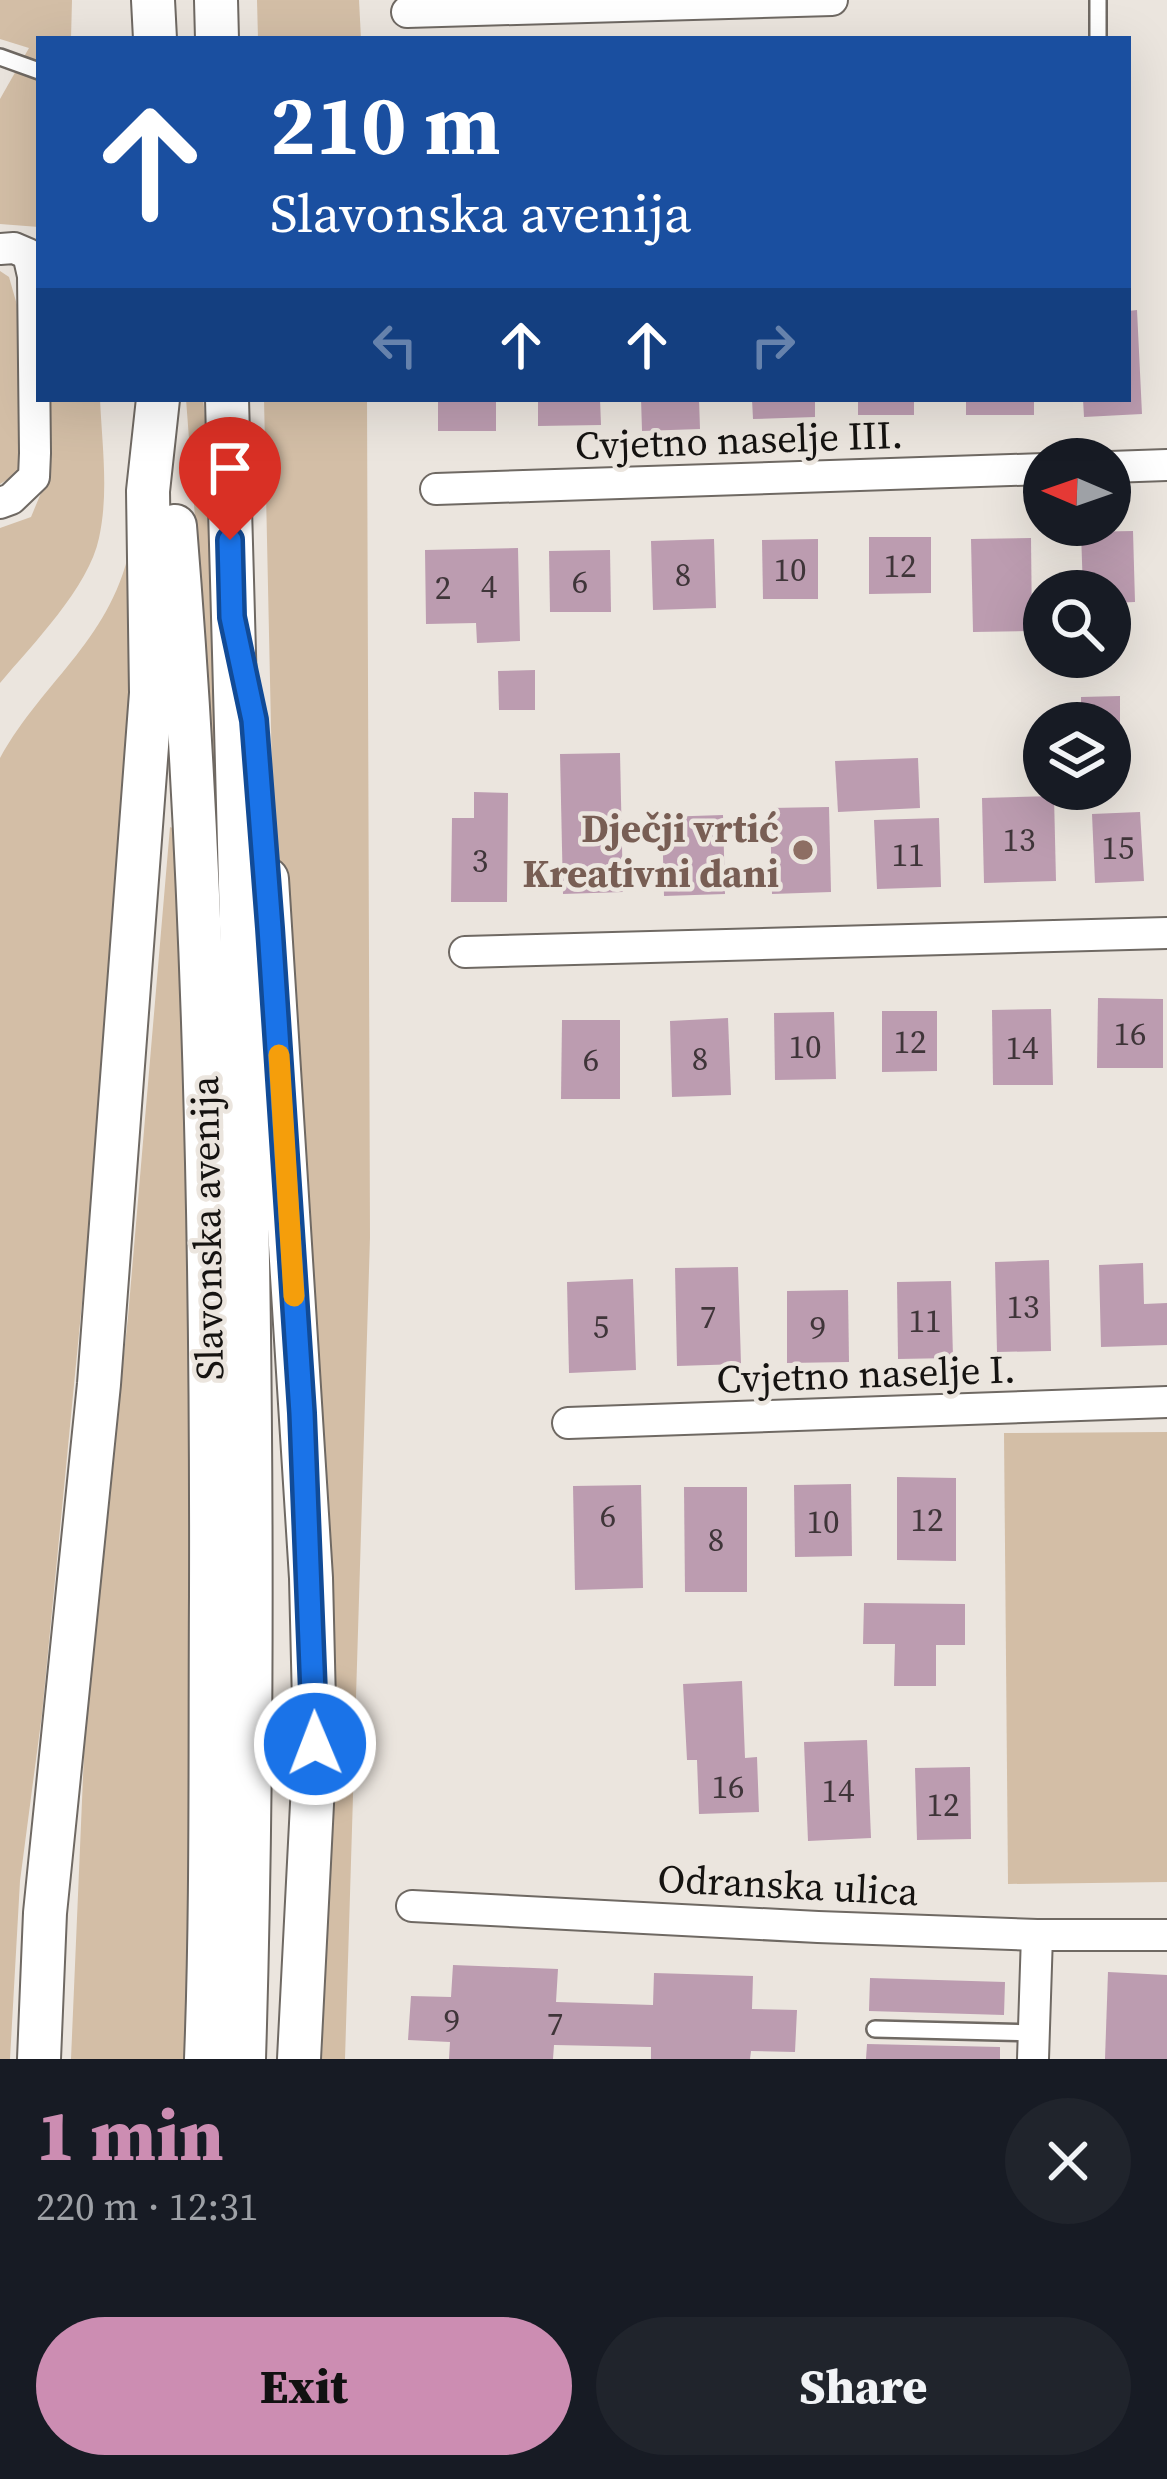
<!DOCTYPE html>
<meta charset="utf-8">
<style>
:root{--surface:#171b24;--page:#20242c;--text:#f1f3f6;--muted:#9ea1a6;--accent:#cc8db2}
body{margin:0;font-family:"Source Serif 4",serif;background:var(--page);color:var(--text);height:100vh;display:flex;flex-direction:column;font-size:45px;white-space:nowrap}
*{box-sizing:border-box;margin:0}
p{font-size:39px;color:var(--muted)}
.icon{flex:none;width:66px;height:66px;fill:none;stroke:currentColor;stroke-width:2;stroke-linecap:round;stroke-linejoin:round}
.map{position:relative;height:2059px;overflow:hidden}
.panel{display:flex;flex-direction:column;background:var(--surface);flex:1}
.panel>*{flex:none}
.top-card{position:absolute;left:36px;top:36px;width:1095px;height:366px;border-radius:0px;box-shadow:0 12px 48px #0002;background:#1a4fa0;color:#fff;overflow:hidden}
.needle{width:78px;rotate:272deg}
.tools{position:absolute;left:1023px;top:438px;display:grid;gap:24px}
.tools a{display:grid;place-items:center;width:108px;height:108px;border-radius:50%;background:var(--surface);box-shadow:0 12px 48px #0002;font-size:60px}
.pin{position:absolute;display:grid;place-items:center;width:102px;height:102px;color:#fff;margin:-123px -51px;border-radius:50% 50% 50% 0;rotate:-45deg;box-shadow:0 0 12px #0007}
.pin .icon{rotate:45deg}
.me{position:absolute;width:132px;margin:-66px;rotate:359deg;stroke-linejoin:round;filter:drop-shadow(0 0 9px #0008)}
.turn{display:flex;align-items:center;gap:42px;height:252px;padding:0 36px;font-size:54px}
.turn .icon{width:156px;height:156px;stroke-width:2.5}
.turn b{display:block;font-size:84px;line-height:102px}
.lanes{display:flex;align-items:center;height:114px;padding:0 36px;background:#0003;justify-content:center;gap:60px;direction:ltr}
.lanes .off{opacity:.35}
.round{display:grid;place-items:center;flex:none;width:126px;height:126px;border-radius:63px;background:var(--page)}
.head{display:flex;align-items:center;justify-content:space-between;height:204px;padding:0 36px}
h1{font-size:72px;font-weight:800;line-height:90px;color:var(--accent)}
.action{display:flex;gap:24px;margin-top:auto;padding:24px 36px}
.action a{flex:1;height:138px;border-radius:72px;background:var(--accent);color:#111;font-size:48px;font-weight:800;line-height:138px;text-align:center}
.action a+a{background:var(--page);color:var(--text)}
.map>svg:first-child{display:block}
.green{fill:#d3bea6}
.building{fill:#bc9cb0}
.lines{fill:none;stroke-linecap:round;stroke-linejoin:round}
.service-casing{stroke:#6f6963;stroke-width:20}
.minor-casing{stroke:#6f6963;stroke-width:34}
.secondary-casing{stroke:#6f6963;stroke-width:46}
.service{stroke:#fff;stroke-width:15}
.minor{stroke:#fff;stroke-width:30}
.secondary{stroke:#fff;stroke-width:42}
.route-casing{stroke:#114b97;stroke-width:30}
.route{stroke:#1a73e8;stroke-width:21}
.slow{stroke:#f59e0b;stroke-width:21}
.education-dot{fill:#8d6e63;stroke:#ebe5de;stroke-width:4.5}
.labels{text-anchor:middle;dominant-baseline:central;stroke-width:9;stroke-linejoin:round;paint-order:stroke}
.number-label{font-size:33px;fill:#3f3539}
.street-label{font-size:39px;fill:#151311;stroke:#ebe5de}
.education-label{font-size:39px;font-weight:bold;fill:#785e54;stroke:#ebe5de;text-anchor:end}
</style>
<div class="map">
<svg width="1167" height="2059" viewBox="0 0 1167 2059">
<rect width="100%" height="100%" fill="#ebe5de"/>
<g class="green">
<path d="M0,0H72L71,39H39V227L0,224V99L29,48L0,39Z"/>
<path d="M257,0H359L361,39H258Z"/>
<path d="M0,271L9,277L19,312L21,462L15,475L0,484Z"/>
<path d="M46,399H100C102,444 109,493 99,538C89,587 32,645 0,683V528L31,517L46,481Z"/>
<path d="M186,399H203L214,495L237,1303L212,742Z"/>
<path d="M264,399H367L370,1237L345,2059H322L327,1906L300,1166L272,774Z"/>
<path d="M132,539L138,620L109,1025L42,1714L20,1881L10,2059H0V758C46,676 113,640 132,539Z"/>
<path d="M170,827L181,831L194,1654L186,2059H71L86,1707L128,1317Z"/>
<path d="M1167,1432V1882L1008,1884L1004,1433Z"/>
</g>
<g class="building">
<path d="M1137,310L1142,414L1084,417L1083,399H1128V311Z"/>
<rect x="438" y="399" width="58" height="32"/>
<path d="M538,399H600L601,425L538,426Z"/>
<path d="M641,399H699L700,429L642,431Z"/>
<path d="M752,399H815V417L753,419Z"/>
<rect x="858" y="399" width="56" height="16"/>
<rect x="966" y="399" width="68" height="16"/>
<path d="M1133,531L1135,602L1110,603V591H1083L1081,532Z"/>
<path d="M869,537H931V593L869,594Z"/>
<path d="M1031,538L1032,631L973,632L971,539Z"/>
<path d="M714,539L716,608L653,610L651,541Z"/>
<path d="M818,539V599H763L762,540Z"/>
<path d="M518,548L520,641L477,643L476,623L426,624L425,550Z"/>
<path d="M610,550L611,612H550L549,551Z"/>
<path d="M535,670V710H499L498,671Z"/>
<path d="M1120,696V743L1110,744V723H1081V697Z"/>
<path d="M620,753L623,892L563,894L560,754Z"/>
<path d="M918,758L920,808L838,812L835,761Z"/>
<path d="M474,792L508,793L507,902H451L452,818H474Z"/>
<path d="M1054,796L1056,881L984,883L982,798Z"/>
<path d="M829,807L831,892L772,894L770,808Z"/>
<path d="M1140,812L1144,881L1095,883L1092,814Z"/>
<path d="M723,815L725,894L664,896L662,817Z"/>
<path d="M939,818L941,887L877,889L874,820Z"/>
<path d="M1098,998L1163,999V1068H1097Z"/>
<path d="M1051,1009L1053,1085H993L992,1010Z"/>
<path d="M882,1011H937V1071L882,1072Z"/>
<path d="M834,1012L836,1079L775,1080L774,1013Z"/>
<path d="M728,1018L731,1095L672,1097L670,1021Z"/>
<path d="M562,1020H620V1099H561Z"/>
<path d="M1049,1260L1051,1351L997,1352L995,1262Z"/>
<path d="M1143,1263L1144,1304L1167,1303V1345L1101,1347L1099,1265Z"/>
<path d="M738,1267L741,1364L677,1366L675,1268Z"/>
<path d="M633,1279L636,1370L569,1373L567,1282Z"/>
<path d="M951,1281L953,1358L898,1359L897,1282Z"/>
<path d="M848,1290L849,1362L787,1363V1291Z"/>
<path d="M897,1477L956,1478V1561L897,1560Z"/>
<path d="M851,1484L852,1556L795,1557L794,1485Z"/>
<path d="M641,1485L643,1588L575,1590L573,1486Z"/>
<path d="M684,1487H747V1592H685Z"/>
<path d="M864,1603L965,1604V1645H936V1686H894L895,1644H863Z"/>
<path d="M742,1681L745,1758L757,1757L759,1812L699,1814L697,1760H687L683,1684Z"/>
<path d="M867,1740L871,1838L808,1841L804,1742Z"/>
<path d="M970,1767L971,1839L917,1840L915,1768Z"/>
<path d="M453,1965L558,1969L556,2002L653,2005L654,1973L753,1976L752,2009L797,2010L795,2052L751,2051L750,2059H651V2047L554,2045L553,2059H449L450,2042L408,2040L411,1996L451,1997Z"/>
<path d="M1108,1972L1167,1975V2059H1105Z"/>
<path d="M870,1978L1005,1982L1004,2015L869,2011Z"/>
<path d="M867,2044L1000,2047V2059H866Z"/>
</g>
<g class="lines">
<defs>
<g id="service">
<path d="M1098,0V39"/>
<path d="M0,57L39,71"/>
<path d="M875,2029L1034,2033"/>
</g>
<g id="minor">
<path d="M407,12L832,0"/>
<path d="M0,249L14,248L28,254L33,276L35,453L34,477L11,499L0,503"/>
<path d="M1110,467L1167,465"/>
<path d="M436,489L1044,469"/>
<path d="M465,952L1167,933"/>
<path d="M568,1423L1167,1402"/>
<path d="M412,1906L818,1927L1037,1935H1167"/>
<path d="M1033,2059L1037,1935"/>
</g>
<g id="secondary">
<path d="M153,0L155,39"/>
<path d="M216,0L217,39"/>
<path d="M227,399C242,952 261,1505 244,2059"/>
<path d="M175,526C204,882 212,1239 211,1596C210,1750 212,1905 206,2059"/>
<path d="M267,879L311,1578L315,1745L299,2059"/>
<path d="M39,2059L45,1913L99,1384L151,693L148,491L158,399"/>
</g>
</defs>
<use href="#service" class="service-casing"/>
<use href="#minor" class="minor-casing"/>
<use href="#secondary" class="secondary-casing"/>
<use href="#service" class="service"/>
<use href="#minor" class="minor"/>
<use href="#secondary" class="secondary"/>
</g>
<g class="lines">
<defs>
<path id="route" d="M230,540L232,617L254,720L270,928L302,1413L315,1744"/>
</defs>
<use href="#route" class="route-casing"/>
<use href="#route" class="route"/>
<path class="slow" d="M279,1055L294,1296"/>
</g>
<circle class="education-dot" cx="803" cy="850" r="12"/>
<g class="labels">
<g class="number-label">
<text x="900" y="565">12</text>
<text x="790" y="569">10</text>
<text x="683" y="574">8</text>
<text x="580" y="581">6</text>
<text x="489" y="586">4</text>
<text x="443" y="587">2</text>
<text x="1019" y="839">13</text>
<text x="1118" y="847">15</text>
<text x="908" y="854">11</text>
<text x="480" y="860">3</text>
<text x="1130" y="1033">16</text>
<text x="910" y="1041">12</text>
<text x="805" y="1046">10</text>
<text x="1022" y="1047">14</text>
<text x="700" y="1058">8</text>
<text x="591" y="1059">6</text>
<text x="1023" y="1306">13</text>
<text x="708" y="1316">7</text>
<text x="925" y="1320">11</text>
<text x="601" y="1326">5</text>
<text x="818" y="1327">9</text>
<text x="608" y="1515">6</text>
<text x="927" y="1519">12</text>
<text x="823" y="1521">10</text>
<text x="716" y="1539">8</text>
<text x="728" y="1786">16</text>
<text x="838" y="1790">14</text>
<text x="943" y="1804">12</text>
<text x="452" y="2020">9</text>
<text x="555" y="2023">7</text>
</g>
<g class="street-label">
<text transform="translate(739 440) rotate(-2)">Cvjetno naselje III.</text>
<text transform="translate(207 1228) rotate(-91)">Slavonska avenija</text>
<text transform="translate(866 1374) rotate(-2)">Cvjetno naselje I.</text>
<text transform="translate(788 1885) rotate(3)">Odranska ulica</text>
</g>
<g class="education-label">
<text x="779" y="828">Dječji vrtić<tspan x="779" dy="45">Kreativni dani</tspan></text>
</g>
</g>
</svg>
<div class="tools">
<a><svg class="needle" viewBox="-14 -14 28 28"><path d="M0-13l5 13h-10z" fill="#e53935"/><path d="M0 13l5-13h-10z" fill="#9ea1a6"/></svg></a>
<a><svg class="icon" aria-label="search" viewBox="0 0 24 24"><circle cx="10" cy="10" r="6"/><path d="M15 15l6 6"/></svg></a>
<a><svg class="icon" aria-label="layers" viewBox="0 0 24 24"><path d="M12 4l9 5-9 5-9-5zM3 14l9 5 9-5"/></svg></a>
</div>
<div class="pin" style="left:230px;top:540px;background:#d93025"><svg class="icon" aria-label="arrive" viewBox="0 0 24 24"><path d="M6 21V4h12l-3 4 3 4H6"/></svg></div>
<svg class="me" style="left:315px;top:1744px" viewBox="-20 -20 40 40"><circle r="17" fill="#1a73e8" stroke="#fff" stroke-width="3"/><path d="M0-11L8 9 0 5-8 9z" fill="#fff"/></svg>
<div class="top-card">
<div class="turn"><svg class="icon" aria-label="ahead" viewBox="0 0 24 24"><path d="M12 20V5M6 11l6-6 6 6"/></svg><div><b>210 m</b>Slavonska avenija</div></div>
<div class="lanes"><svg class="icon off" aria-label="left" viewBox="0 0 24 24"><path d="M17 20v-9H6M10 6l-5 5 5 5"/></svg><svg class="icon" aria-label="ahead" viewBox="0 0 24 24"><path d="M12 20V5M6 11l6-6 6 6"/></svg><svg class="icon" aria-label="ahead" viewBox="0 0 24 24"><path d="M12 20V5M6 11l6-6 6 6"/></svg><svg class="icon off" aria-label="right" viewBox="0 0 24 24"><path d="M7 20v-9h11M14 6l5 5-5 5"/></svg></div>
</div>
</div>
<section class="panel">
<div class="head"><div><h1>1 min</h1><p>220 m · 12:31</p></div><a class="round"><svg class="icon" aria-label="close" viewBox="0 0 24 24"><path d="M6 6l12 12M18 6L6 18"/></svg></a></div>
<div class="action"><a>Exit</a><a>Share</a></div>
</section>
